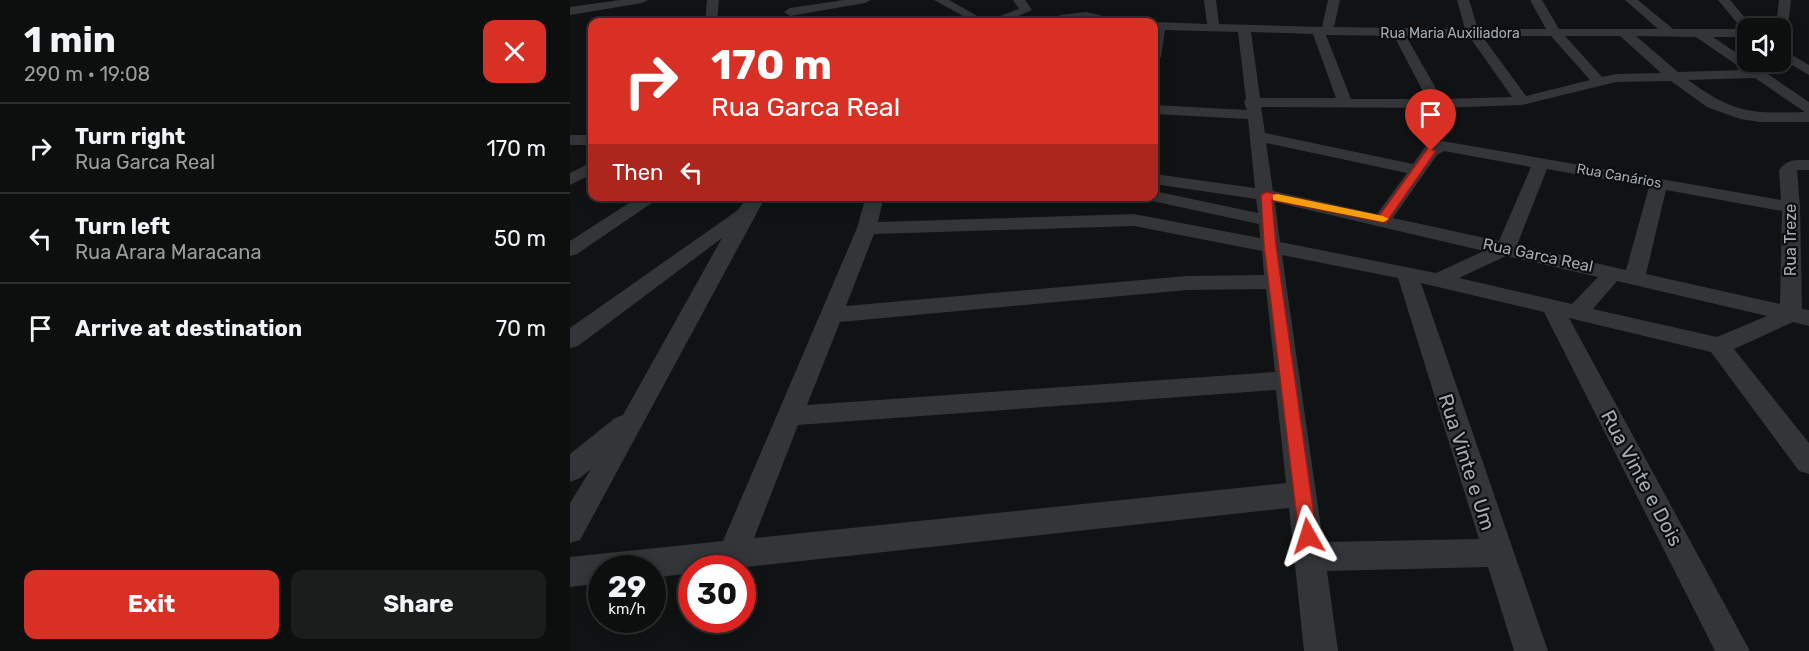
<!DOCTYPE html>
<meta charset="utf-8">
<style>
:root{--surface:#0d0e0e;--page:#1b1c1c;--text:#f1f3f6;--muted:#9a9c9e;--line:#2d2e2e;--accent:#d93025}
body{margin:0;font-family:Rubik,sans-serif;background:var(--page);color:var(--text);height:100vh;display:flex;flex-direction:column;font-size:22px;white-space:nowrap}
*{box-sizing:border-box;margin:0}
p{font-size:20px;color:var(--muted)}
.icon{flex:none;width:33px;height:33px;fill:none;stroke:currentColor;stroke-width:2;stroke-linecap:round;stroke-linejoin:round}
.map{position:relative;flex:1;overflow:hidden}
.details{display:flex;flex-direction:column;background:var(--surface);width:570px}
.details>*{flex:none}
.hud{position:absolute;left:18px;top:18px;width:570px;height:183px;border-radius:12px;box-shadow:0 3px 15px #0003,0 0 0 2px var(--line);background:#d93025;color:#fff;overflow:hidden}
.buttons{position:absolute;left:1167px;top:18px;display:grid;gap:12px}
.buttons a{display:grid;place-items:center;width:54px;height:54px;border-radius:12px;background:var(--surface);box-shadow:0 3px 15px #0003,0 0 0 2px var(--line);font-size:30px}
.speed{position:absolute;left:18px;top:555px;display:flex;gap:12px;font-size:30px;font-weight:700;text-align:center}
.speed>*{display:grid;place-content:center;width:78px;height:78px;border-radius:50%;background:var(--surface);box-shadow:0 3px 15px #0003,0 0 0 2px var(--line);line-height:1}
.speed small{font-size:15px;font-weight:400}
.speed .limit{border:9px solid #d22;background:#fff;color:#111}
.pin{position:absolute;display:grid;place-items:center;width:51px;height:51px;color:#fff;margin:-62px -26px;border-radius:50% 50% 50% 0;rotate:-45deg;box-shadow:0 0 6px #0007}
.pin .icon{rotate:45deg}
.me{position:absolute;width:66px;margin:-33px;rotate:354deg;stroke-linejoin:round;filter:drop-shadow(0 0 4px #0008)}
.turn{display:flex;align-items:center;gap:21px;height:126px;padding:0 24px;font-size:27px}
.turn .icon{width:78px;height:78px;stroke-width:2.5}
.turn b{display:block;font-size:42px;line-height:51px}
.then{display:flex;align-items:center;height:57px;padding:0 24px;background:#0003;gap:12px;font-size:22px}
.round{display:grid;place-items:center;flex:none;width:63px;height:63px;border-radius:12px;background:var(--page)}
.overview{display:flex;align-items:center;justify-content:space-between;height:102px;padding:0 24px}
h1{font-size:36px;font-weight:700;line-height:45px}
.action{display:flex;gap:12px;margin-top:auto;padding:12px 24px}
.action a{flex:1;height:69px;border-radius:12px;background:var(--accent);color:#fff;font-size:24px;font-weight:700;line-height:69px;text-align:center}
.action a+a{background:var(--page);color:var(--text)}
ul{padding:0;list-style:none}
li{display:flex;align-items:center;gap:18px;height:90px;padding:0 24px;border-top:2px solid var(--line)}
li div{flex:1}
li b{display:block;font-size:22px}
li em{font-style:normal}
main{display:flex;flex:1;min-height:0}
.map>svg:first-child{display:block}
.lines{fill:none;stroke-linecap:round;stroke-linejoin:round}
.minor{fill:#333538;fill-rule:evenodd}
.route{fill:#d93025;stroke:#8d1f18;stroke-width:1.5}
.slow{fill:#f59e0b}
.labels{text-anchor:middle;dominant-baseline:central;stroke-width:4.5;stroke-linejoin:round;paint-order:stroke}
.far-street-label{font-size:14px;fill:#a3acb3;stroke:#0c0d0e}
.street-label{font-size:16px;fill:#a3acb3;stroke:#0c0d0e}
.near-street-label{font-size:20px;fill:#a3acb3;stroke:#0c0d0e}
</style>
<main>
<section class="details">
<div class="overview"><div><h1>1 min</h1><p>290 m · 19:08</p></div><a class="round" style="background:#d93025;color:#fff"><svg class="icon" aria-label="close" viewBox="0 0 24 24"><path d="M6 6l12 12M18 6L6 18"/></svg></a></div>
<ul>
<li><svg class="icon" aria-label="right" viewBox="0 0 24 24"><path d="M7 20v-9h11M14 6l5 5-5 5"/></svg><div><b>Turn right</b><p>Rua Garca Real</p></div><em>170 m</em></li>
<li><svg class="icon" aria-label="left" viewBox="0 0 24 24"><path d="M17 20v-9H6M10 6l-5 5 5 5"/></svg><div><b>Turn left</b><p>Rua Arara Maracana</p></div><em>50 m</em></li>
<li><svg class="icon" aria-label="arrive" viewBox="0 0 24 24"><path d="M6 21V4h12l-3 4 3 4H6"/></svg><div><b>Arrive at destination</b></div><em>70 m</em></li>
</ul>
<div class="action"><a>Exit</a><a>Share</a></div>
</section>
<div class="map">
<svg width="1239" height="651" viewBox="0 0 1239 651">
<rect width="100%" height="100%" fill="#111213"/>
<g class="lines">
<g class="minor">
<path d="M50,0H78L72,3L0,15V7Z"/>
<path d="M137,0H149L147,22H135Z"/>
<path d="M274,0H301L295,3L220,16L214,12L220,8Z"/>
<path d="M364,0H379L418,22H404Z"/>
<path d="M443,0H455L462,10L435,22H420L422,19L449,9Z"/>
<path d="M634,0H646L649,24L752,27L758,0H770L764,27L895,29L887,0H899L908,29H976L960,0H972L989,29H1088L1055,0H1068L1103,29H1172L1148,0H1160L1182,26L1184,28H1178V37H1143L1239,102V122H1190L1170,119L1137,107L1101,81L1046,82L952,105L867,108L691,107L695,133L843,164L855,147L872,141L1211,200L1209,170C1218,158 1226,160 1239,160V170H1227L1230,207L1232,309L1239,310V326L1223,322L1164,349L1239,443V474L1229,471L1141,352L999,318L1180,651H1145L974,312L851,283L978,651H944L918,567L757,571L768,651H734L719,508L167,568H122V573L82,578V568H32V583L0,587V557L153,541L287,228L296,196H314L308,222L564,214L690,238L689,224L582,201L573,196H584V191L688,213L686,199L584,184V174L685,188L678,119L584,114V105L677,110L674,102L676,99L668,32L595,30L591,57L584,61L583,22L637,24ZM681,32L743,34L766,98H690ZM756,35L824,36L857,99H781ZM836,36H899L942,97L872,99ZM912,36H981L1020,80L956,96ZM995,36H1050L1091,73L1046,74L1032,77ZM1066,36L1126,37L1174,70L1108,72ZM1185,78L1235,112C1181,114 1163,113 1118,80ZM696,143L837,173L807,214L703,191ZM874,151L961,167L929,241L823,218L867,155ZM977,169L1079,187L1056,270L947,245ZM1096,190L1212,211L1210,304L1076,274ZM705,202L914,251L866,273L710,242ZM564,226L692,251L694,275L617,276L276,306L304,234ZM712,255L828,278L909,539L753,542ZM936,256L1028,277L1002,304L889,278ZM1047,281L1197,316L1147,337L1023,309ZM696,289L705,372L237,405L270,322L617,290ZM706,390L716,483L184,538L228,425Z"/>
<path d="M1209,0H1221L1219,19L1208,28H1195L1207,18Z"/>
<path d="M516,12L533,16L541,22L516,19L476,22L491,15Z"/>
<path d="M1210,48L1239,65V75L1210,58Z"/>
<rect x="0" y="135" width="22" height="10"/>
<path d="M22,162V174L0,185V173Z"/>
<path d="M70,196H92L7,254L0,256V241Z"/>
<path d="M178,196H196L10,540L0,543V503L21,469L10,478L0,482V454L45,418L53,415L152,238L8,346L0,348V328L168,210Z"/>
</g>
</g>
<path class="route" d="M858,148L866,151L816,223L702,200L706,245L747,536L744,542L738,544L731,542L729,536L694,245L691,195L696,192L809,216Z"/>
<path class="slow" d="M707,194L813,216L819,219L813,222L703,200V195Z"/>
<g class="labels">
<g class="far-street-label">
<text x="880" y="33">Rua Maria Auxiliadora</text>
<text transform="translate(1049 176) rotate(10)">Rua Canários</text>
</g>
<g class="street-label">
<text transform="translate(1220 240) rotate(-90)">Rua Treze</text>
<text transform="translate(968 255) rotate(12)">Rua Garca Real</text>
</g>
<g class="near-street-label">
<text transform="translate(897 462) rotate(72)">Rua Vinte e Um</text>
<text transform="translate(1072 478) rotate(62)">Rua Vinte e Dois</text>
</g>
</g>
</svg>
<div class="buttons">
<a><svg class="icon" aria-label="sound" viewBox="0 0 24 24"><path d="M4 9h4l5-4v14l-5-4H4zM17 9q2 3 0 6"/></svg></a>
</div>
<div class="speed"><div>29<small>km/h</small></div><div class="limit">30</div></div>
<div class="pin" style="left:861px;top:151px;background:#d93025"><svg class="icon" aria-label="arrive" viewBox="0 0 24 24"><path d="M6 21V4h12l-3 4 3 4H6"/></svg></div>
<svg class="me" style="left:738px;top:536px" viewBox="-20 -20 40 40"><path d="M0-17L14 15 0 8-14 15z" fill="#d93025" stroke="#fff" stroke-width="4"/></svg>
<div class="hud">
<div class="turn"><svg class="icon" aria-label="right" viewBox="0 0 24 24"><path d="M7 20v-9h11M14 6l5 5-5 5"/></svg><div><b>170 m</b>Rua Garca Real</div></div>
<div class="then">Then<svg class="icon" aria-label="left" viewBox="0 0 24 24"><path d="M17 20v-9H6M10 6l-5 5 5 5"/></svg></div>
</div>
</div>
</main>
